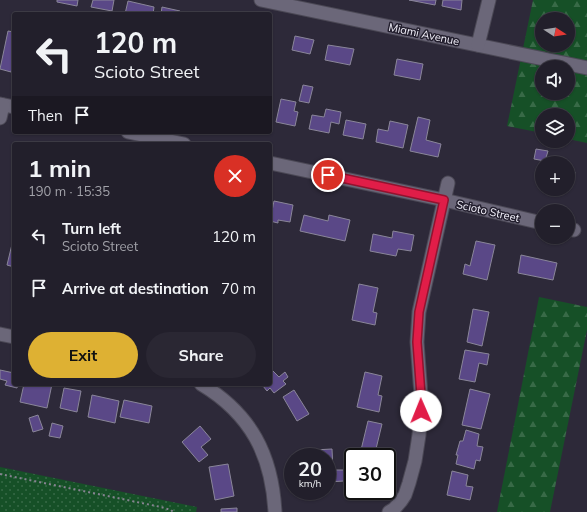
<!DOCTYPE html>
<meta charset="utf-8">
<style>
:root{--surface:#221f2b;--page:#2a2733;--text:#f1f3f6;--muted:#a2a2a9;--line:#3f3d47;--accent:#deb133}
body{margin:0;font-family:Mulish,sans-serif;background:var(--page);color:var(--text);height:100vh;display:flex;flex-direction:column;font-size:15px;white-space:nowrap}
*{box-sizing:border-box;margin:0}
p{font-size:13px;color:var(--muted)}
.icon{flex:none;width:22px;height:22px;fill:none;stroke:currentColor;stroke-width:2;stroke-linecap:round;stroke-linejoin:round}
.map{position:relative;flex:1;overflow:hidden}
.side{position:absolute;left:12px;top:142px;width:260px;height:244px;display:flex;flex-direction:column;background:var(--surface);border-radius:4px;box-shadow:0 1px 3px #0004,0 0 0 1px var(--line)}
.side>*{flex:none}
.hud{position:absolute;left:12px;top:12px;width:260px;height:122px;border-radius:4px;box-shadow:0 1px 3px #0004,0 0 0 1px var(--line);background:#221f2b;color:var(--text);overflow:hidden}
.needle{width:26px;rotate:102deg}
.controls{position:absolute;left:535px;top:12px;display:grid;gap:8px}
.controls a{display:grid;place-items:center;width:40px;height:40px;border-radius:50%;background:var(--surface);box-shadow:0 1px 3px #0004,0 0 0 1px var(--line);font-size:20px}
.speed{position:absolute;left:284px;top:448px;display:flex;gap:8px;font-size:20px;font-weight:700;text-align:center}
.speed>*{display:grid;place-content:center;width:52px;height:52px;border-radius:50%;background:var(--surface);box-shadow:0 1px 3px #0004,0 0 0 1px var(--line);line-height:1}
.speed small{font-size:10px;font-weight:400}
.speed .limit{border:2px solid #111;border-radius:6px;background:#fff;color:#111}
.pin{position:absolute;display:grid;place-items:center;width:34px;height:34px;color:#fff;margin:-17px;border:2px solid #fff;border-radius:50%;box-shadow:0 1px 4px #0007}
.me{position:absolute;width:44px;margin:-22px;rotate:359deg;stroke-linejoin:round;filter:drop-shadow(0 0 3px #0008)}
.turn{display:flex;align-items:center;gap:14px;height:84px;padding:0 16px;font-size:18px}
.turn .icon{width:52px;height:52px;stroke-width:2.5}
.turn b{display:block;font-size:28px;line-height:34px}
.then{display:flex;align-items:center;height:38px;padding:0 16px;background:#0003;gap:8px;font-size:15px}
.round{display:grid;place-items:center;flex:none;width:42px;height:42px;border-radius:21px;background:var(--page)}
.summary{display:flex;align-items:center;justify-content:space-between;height:68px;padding:0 16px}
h1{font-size:24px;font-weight:700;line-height:30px}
.primary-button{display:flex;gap:8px;margin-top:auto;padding:8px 16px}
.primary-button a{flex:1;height:46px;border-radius:24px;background:var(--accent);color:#111;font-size:16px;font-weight:700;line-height:46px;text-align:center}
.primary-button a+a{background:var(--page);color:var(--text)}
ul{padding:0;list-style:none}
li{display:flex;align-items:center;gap:12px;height:52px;padding:0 16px}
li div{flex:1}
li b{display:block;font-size:15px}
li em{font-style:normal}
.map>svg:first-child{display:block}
.grass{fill:url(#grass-dots)}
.forest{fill:url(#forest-firs);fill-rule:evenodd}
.building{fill:#5a4887;stroke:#8a8699}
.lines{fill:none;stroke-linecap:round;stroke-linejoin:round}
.minor-casing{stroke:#4b4855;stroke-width:15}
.path{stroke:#878492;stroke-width:2;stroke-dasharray:2 3;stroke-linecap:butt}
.minor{stroke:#6b6779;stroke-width:13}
.route-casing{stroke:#92132f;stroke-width:10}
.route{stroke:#e11d48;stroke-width:7}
.labels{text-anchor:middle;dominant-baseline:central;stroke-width:3;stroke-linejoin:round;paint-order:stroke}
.street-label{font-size:11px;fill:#f4f2fc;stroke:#231f2e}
</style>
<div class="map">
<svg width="587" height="512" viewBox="0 0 587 512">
<defs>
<pattern id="grass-dots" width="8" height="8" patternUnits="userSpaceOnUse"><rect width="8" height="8" fill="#165027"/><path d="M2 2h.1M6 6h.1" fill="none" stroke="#386a47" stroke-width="1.8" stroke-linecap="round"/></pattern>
<pattern id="forest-firs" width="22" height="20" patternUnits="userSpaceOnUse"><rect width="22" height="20" fill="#165027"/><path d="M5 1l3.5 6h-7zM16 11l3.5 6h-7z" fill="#386a47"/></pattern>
</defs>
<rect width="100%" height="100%" fill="#2d2939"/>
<path class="grass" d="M0,467L197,507L196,512H0Z"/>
<g class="forest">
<path d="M533,0H587V143L568,139V115H542V133L507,126ZM542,19H568V45H542ZM542,67H568V93H542Z"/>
<path d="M539,297L587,307V330L550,512H497Z"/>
</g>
<g class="building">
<path d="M57,0H78L77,6L57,2Z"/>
<path d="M93,0H114L112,11L91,7Z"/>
<path d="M409,0H436L435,5Z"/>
<path d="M443,0H462L461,10L442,6Z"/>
<path d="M128,1L154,7L153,14H125Z"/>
<path d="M162,7L180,11V13L183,14H161Z"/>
<path d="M8,31L14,32V58L11,72L0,69Z"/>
<path d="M295,36L314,40L310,54L292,50Z"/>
<path d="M328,45L354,49L350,65L325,60Z"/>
<path d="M397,59L423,64L420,80L394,75Z"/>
<path d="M303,85L313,87L309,103L299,101Z"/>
<path d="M281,99L296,102L294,111L298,112L295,126L276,122Z"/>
<path d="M326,109L341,112L339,124L331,122L329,133L309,129L312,115L324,117Z"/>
<path d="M418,117L430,120L426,140L441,144L438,157L410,151Z"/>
<path d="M346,120L366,124L363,139L343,135Z"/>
<path d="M390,121L408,125L403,148L376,142L378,129L388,131Z"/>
<path d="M536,149L548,151L545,161L534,159Z"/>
<path d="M568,170L575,172L573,185L568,184Z"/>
<path d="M274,201L293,205L290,222L278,220V223L270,221Z"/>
<path d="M304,215L328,221L329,215L350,220L345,241L300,231Z"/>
<path d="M393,231L414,235L411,251L398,249L396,256L370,251L373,234L392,238Z"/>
<path d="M14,236V267L7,265Z"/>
<path d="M476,241L495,245L487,280L463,274L465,264L470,266Z"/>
<path d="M521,255L557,263L553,280L518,273Z"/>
<path d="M359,284L378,288L373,312L377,313L375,325L352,320Z"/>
<path d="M473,309L489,312L482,346L467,342Z"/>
<path d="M465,350L489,354L487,365L479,363L475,382L459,379Z"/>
<path d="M0,370L14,373V384H18L17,388L5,385L7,381L0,379Z"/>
<path d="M272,370L279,377L285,372L288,377L283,381L286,384L274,393L270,388L267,391L263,386L265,384H270V372Z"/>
<path d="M365,372L382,376L378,395L382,396L379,412L357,407Z"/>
<path d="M24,384H52L47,408L20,402Z"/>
<path d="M64,388L81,391L77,412L60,408Z"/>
<path d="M470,389L490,394L481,429L462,425Z"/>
<path d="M294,390L309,414L297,421L283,397Z"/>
<path d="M92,395L119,401L115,423L88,417Z"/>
<path d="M124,400L152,406L149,423L120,417Z"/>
<path d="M38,415L43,429L33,432L29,418Z"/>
<path d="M368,421L382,424L375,453L361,450Z"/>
<path d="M52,423L63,426L60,438L49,436Z"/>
<path d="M200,426L211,439L201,447L208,455L199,462L182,442Z"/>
<path d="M466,430L479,434L477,446L483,447L480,461L476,460L474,469L456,464L458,455H456L460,441H463Z"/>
<path d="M332,449L333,470H344V481L327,482V457H313V450Z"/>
<path d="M228,464L234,496L215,500L209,467Z"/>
<path d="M452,471L468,475L466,486L473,487L470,500L447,495Z"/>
<path d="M237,508V512H221V509Z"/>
</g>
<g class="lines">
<defs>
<g id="minor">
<path d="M261,0L587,68"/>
<path d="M478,45L489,0"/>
<path d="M0,104L14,107"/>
<path d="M0,118L3,105"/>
<path d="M128,132L184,144"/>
<path d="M270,163L444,200L542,223"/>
<path d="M568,229L574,230"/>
<path d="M0,334L14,337"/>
<path d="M201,384C251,414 272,455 275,512"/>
<path d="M389,512L394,509L401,501L405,495L409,483L415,461L419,435L421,411V395L417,342L419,312L448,183"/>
</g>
</defs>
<use href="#minor" class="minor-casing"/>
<path class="path" d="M0,474L161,507L171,510L173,512"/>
<use href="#minor" class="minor"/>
</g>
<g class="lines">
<defs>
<path id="route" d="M328,175L444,200L419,312L417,342L421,395V411"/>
</defs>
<use href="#route" class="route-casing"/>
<use href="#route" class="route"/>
</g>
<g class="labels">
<g class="street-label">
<text transform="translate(424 34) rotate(12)">Miami Avenue</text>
<text transform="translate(488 211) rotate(13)">Scioto Street</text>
</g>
</g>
</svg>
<div class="controls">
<a><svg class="needle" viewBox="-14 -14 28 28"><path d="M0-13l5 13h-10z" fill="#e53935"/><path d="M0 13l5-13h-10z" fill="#a2a2a9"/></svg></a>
<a><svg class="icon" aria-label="sound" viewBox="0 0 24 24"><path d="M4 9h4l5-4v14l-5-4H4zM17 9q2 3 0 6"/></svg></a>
<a><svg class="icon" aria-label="layers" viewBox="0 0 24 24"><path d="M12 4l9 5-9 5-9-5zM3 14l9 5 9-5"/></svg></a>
<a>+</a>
<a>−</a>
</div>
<div class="speed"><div>20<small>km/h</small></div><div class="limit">30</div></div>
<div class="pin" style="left:328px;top:175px;background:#d93025"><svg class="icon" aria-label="arrive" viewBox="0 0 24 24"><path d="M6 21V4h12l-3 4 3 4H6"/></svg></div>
<svg class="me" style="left:421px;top:411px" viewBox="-20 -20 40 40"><circle r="19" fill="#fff"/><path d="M0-13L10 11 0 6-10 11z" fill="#e11d48"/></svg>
<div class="hud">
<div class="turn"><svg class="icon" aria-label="left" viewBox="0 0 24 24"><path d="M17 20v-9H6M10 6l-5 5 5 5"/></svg><div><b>120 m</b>Scioto Street</div></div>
<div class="then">Then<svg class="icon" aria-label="arrive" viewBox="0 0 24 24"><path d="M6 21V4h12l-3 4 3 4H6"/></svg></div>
</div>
<section class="side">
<div class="summary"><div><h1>1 min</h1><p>190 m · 15:35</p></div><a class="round" style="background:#d93025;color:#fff"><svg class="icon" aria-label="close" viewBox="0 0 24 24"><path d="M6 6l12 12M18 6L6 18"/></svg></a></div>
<ul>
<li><svg class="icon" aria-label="left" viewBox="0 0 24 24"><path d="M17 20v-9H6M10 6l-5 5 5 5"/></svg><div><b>Turn left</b><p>Scioto Street</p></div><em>120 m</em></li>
<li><svg class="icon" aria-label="arrive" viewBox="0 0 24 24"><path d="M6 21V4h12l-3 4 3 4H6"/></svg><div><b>Arrive at destination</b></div><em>70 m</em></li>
</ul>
<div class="primary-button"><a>Exit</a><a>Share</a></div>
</section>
</div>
